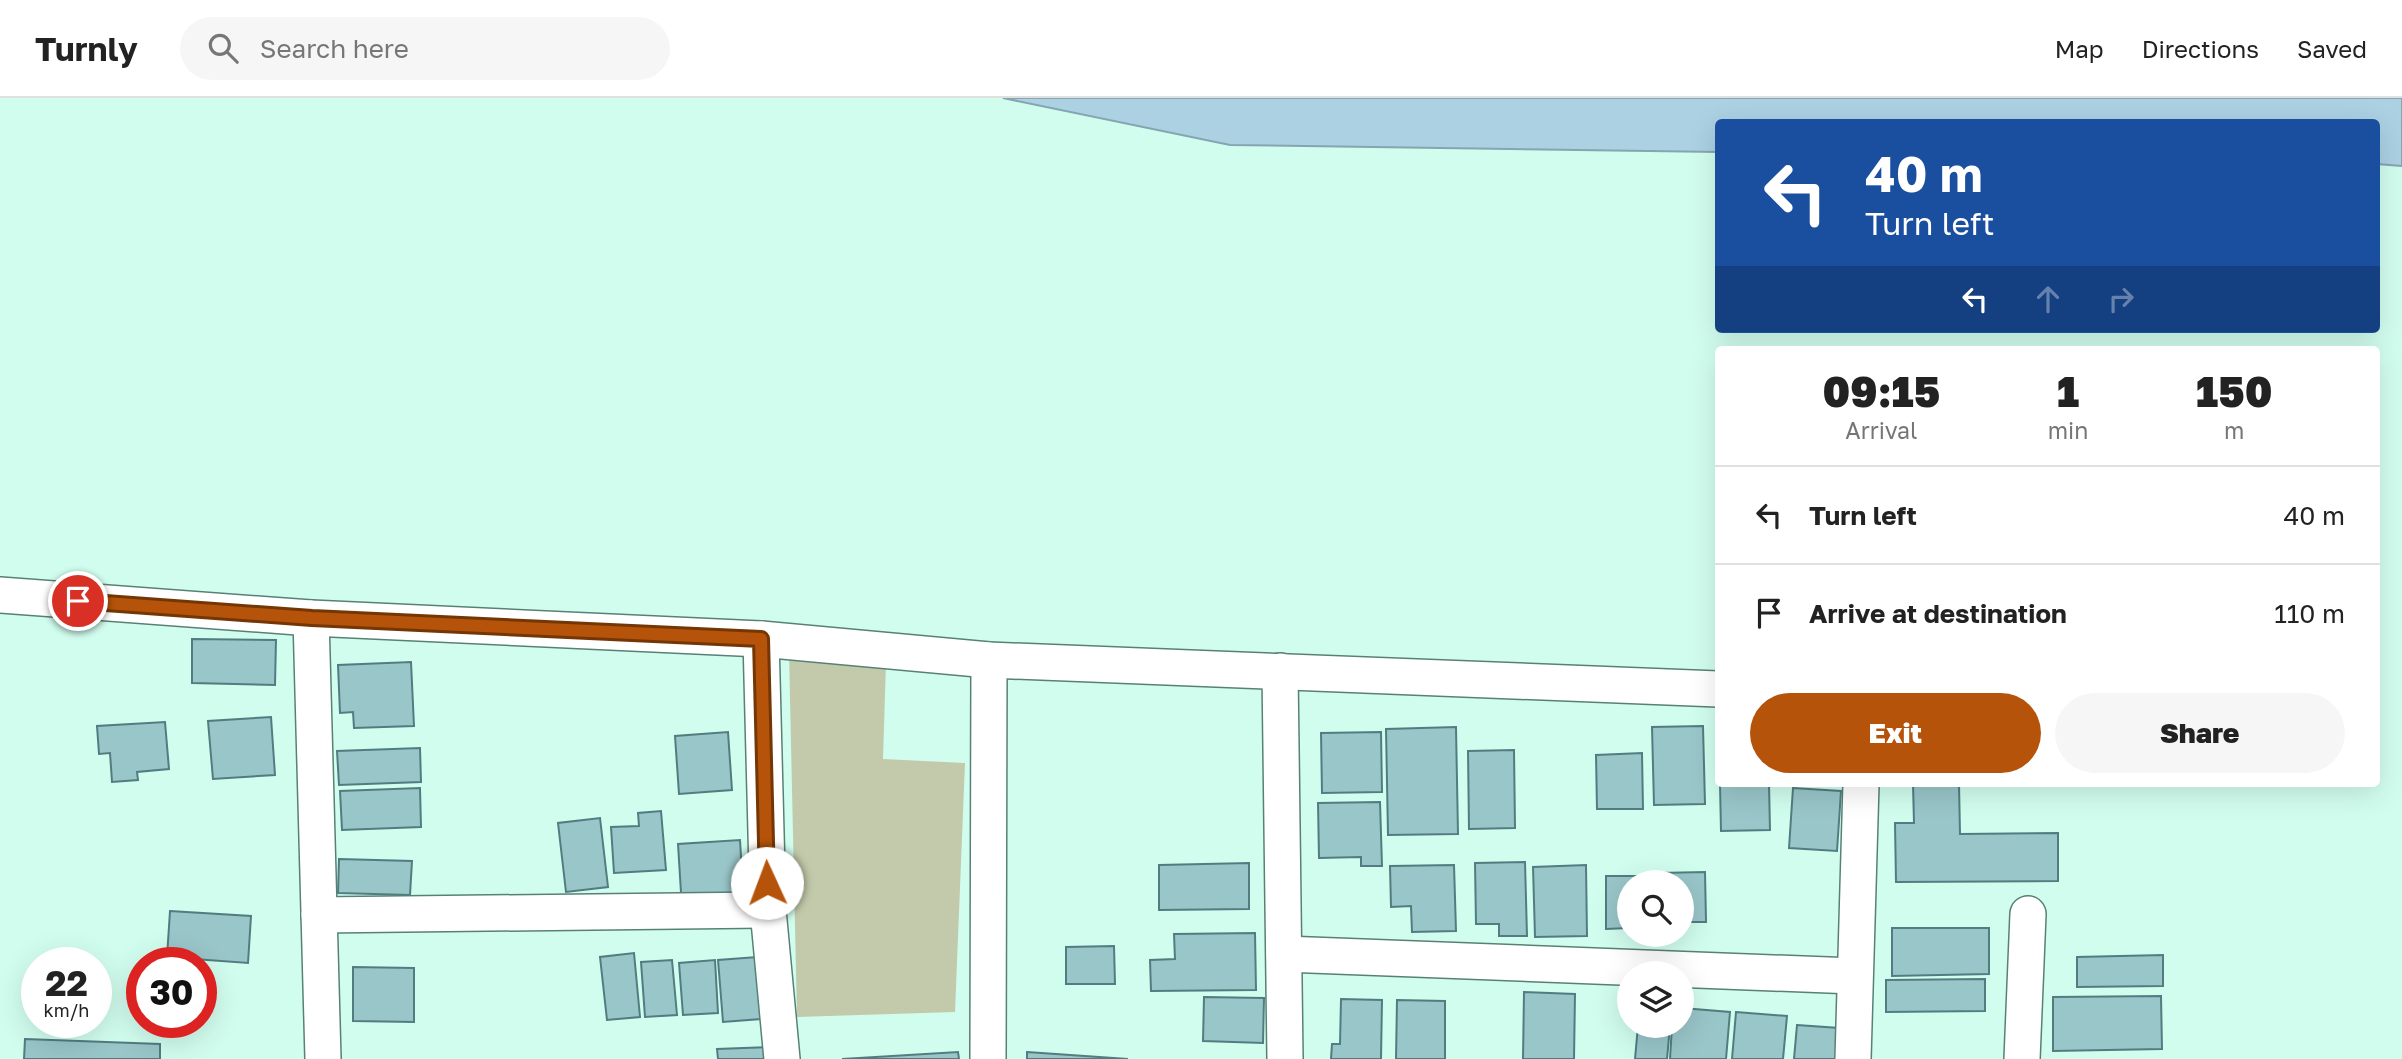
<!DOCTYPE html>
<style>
:root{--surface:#fff;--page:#f6f6f6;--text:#222;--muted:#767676;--line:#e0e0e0;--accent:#b45309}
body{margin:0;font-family:"Golos Text",sans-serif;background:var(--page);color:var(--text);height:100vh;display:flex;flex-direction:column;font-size:26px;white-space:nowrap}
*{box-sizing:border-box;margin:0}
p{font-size:23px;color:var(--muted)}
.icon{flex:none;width:38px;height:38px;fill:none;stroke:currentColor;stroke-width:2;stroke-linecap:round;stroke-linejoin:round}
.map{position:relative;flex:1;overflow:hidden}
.details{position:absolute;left:1715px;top:248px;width:665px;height:441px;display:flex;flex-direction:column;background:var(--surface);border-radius:7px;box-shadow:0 7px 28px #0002}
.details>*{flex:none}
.banner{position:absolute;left:1715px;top:21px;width:665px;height:214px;border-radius:7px;box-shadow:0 7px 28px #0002;background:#1a4fa0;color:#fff;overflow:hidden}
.buttons{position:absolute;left:1617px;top:772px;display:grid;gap:14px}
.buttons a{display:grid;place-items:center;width:77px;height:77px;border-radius:50%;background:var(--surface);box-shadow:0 7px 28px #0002;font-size:35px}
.speed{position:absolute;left:21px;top:849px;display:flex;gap:14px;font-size:35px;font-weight:700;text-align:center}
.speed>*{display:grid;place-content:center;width:91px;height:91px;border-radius:50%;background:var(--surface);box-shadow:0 7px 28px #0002;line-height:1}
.speed small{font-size:18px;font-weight:400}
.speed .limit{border:10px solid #d22;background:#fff;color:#111}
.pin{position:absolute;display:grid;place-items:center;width:60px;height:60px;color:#fff;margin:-30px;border:4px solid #fff;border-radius:50%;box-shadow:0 2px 7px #0007}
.me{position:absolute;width:77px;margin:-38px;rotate:358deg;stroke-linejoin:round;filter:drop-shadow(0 0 5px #0008)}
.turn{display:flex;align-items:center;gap:24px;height:147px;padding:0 35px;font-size:32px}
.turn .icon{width:91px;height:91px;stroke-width:2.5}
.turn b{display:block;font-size:49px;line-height:60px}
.lanes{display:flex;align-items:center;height:66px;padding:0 35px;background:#0003;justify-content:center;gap:35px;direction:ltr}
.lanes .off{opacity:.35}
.eta{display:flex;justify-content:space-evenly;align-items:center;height:119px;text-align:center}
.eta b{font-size:42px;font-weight:800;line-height:49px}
.primary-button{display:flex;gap:14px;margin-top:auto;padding:14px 35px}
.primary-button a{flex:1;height:80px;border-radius:42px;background:var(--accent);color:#fff;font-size:28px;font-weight:800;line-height:80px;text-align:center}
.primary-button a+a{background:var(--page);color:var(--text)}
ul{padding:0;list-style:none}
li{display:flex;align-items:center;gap:21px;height:98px;padding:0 35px;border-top:2px solid var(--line)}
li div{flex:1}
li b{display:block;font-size:26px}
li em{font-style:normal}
header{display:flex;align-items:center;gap:42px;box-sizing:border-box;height:98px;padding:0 35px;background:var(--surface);border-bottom:2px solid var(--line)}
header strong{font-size:33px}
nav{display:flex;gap:38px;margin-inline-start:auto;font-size:24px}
.search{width:490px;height:63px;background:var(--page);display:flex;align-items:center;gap:18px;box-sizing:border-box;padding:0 24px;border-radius:38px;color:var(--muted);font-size:26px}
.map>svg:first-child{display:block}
.green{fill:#c2caab}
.water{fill:#abd1e3;stroke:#85a5b0;stroke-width:2}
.building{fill:#99c6c9;stroke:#517d80;stroke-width:2}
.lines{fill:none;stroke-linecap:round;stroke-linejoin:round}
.street-casing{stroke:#588175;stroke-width:38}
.street{stroke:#fff;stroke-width:35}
.route-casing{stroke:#753606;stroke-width:18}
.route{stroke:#b45309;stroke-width:12}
</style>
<header>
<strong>Turnly</strong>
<div class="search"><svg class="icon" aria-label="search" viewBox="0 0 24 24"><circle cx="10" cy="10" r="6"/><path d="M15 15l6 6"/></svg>Search here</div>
<nav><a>Map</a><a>Directions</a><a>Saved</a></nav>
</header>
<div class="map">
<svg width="2402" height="961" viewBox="0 0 2402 961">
<rect width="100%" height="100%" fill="#d1fdef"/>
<path class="green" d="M789,555L886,564L883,661L965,665L955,914L797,919Z"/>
<path class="water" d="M1003,0H2402V68L2377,66L2376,24H1718V54L1230,47Z"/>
<g class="building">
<path d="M192,541L276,542L275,587L192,585Z"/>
<path d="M411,564L414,628L354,630L353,614L340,615L338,567Z"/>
<path d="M271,619L275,677L213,681L208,623Z"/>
<path d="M165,624L169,671L137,674L138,682L112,684L110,655L99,656L97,628Z"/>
<path d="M1703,628L1705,706L1654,707L1652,629Z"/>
<path d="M1456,629L1458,736L1388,737L1386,631Z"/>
<path d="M728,634L732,692L679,696L675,638Z"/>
<path d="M1381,634L1382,694L1322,695L1321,635Z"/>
<path d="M420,650L421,684L339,687L337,653Z"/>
<path d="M1514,652L1515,730L1469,731L1468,653Z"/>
<path d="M1642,655L1643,711H1597L1596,657Z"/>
<path d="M1720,686H1769L1770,732L1721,733Z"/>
<path d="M1913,686H1959L1960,736L2058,735V783L1896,784L1895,725H1914Z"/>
<path d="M420,690L421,729L342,732L340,693Z"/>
<path d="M1793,690L1841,693L1837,753L1789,750Z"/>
<path d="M1380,704L1382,768H1361V759L1319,760L1318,705Z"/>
<path d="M661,713L666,772L614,775L611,729L639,728L638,715Z"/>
<path d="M600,720L608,789L566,794L558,725Z"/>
<path d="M740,742L744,807L682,811L678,746Z"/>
<path d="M339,761L412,763L410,797L338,795Z"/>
<path d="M1525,764L1527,838H1499V826H1476L1475,765Z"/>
<path d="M1249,765V811L1159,812V767Z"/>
<path d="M1454,767L1456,833L1412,834L1411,808L1391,809L1390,768Z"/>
<path d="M1586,767L1587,838L1535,839L1533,769Z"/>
<path d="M1705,774L1706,824H1682V784H1660L1659,775Z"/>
<path d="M1606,778H1645V784H1629V830L1606,831Z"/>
<path d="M170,813L251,818L248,865L167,859Z"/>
<path d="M1892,830H1989V876L1892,878Z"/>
<path d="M1255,835L1256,892L1151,893L1150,862L1175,861L1174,836Z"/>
<path d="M1114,848L1115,886H1066V849Z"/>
<path d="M634,855L640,919L607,922L600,859Z"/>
<path d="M2163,857V888L2077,889V859Z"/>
<path d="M757,859L761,921L723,924L718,862Z"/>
<path d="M672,862L677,917L645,919L641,864Z"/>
<path d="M715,862L718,915L683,917L679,865Z"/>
<path d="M353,869L414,870V924L353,923Z"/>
<path d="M1985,881V913L1886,914V882Z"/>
<path d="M1524,894L1575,896L1574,961H1523Z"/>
<path d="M2161,898L2162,951L2053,953V899Z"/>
<path d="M1204,899L1264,900L1263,945L1203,943Z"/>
<path d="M1341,901L1382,902L1381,961H1331L1332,946H1340Z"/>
<path d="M1397,902L1445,903V961H1396Z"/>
<path d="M1682,910L1730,914L1726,961H1670L1672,928H1682Z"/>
<path d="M1736,914L1787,918L1783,961H1732Z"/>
<path d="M1797,927L1839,930L1837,961H1794Z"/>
<path d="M1638,928H1670L1667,961H1635Z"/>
<path d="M25,941L160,946V961H24Z"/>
<path d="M770,949L771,961H718L717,951Z"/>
<path d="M958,954L959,961H842Z"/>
<path d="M1027,954L1128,961H1027Z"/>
</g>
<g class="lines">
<defs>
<g id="street">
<path d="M0,497L311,520L761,541L989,562L1718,591"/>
<path d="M311,520L323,961"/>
<path d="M761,541L768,812L782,961"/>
<path d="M1280,573L1285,961"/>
<path d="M319,817L768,812"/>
<path d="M1284,856L1854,878"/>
<path d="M988,961L989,562"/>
<path d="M1853,961L1861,686"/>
<path d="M2022,961L2028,816"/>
</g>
</defs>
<use href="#street" class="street-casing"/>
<use href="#street" class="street"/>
</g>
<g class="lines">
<defs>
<path id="route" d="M78,503L312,520L761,541L767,785"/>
</defs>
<use href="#route" class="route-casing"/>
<use href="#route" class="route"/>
</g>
</svg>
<div class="buttons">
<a><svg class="icon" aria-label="search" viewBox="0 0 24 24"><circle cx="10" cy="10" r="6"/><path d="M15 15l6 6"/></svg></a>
<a><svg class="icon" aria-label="layers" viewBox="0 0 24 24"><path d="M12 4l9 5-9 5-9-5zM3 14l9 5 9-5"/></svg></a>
</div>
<div class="speed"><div>22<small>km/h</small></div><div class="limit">30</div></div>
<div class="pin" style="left:78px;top:503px;background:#d93025"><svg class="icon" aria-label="arrive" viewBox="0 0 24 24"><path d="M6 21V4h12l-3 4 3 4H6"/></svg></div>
<svg class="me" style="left:767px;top:785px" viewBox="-20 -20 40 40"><circle r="19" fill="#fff"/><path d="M0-13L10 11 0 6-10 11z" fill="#b45309"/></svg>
<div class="banner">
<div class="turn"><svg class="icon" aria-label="left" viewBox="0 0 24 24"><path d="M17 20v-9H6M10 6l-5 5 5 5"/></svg><div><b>40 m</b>Turn left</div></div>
<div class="lanes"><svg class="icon" aria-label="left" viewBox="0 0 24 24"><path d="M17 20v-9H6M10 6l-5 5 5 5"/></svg><svg class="icon off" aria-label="ahead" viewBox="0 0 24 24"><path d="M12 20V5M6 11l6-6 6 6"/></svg><svg class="icon off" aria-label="right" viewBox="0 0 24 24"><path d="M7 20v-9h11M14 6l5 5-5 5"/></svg></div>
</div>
<section class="details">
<div class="eta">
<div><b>09:15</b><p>Arrival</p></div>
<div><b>1</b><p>min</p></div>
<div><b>150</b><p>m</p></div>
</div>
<ul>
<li><svg class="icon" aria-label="left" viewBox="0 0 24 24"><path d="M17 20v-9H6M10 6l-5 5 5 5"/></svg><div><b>Turn left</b></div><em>40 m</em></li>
<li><svg class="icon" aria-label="arrive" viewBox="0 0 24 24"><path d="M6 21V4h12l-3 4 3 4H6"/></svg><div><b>Arrive at destination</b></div><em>110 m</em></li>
</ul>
<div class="primary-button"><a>Exit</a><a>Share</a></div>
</section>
</div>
